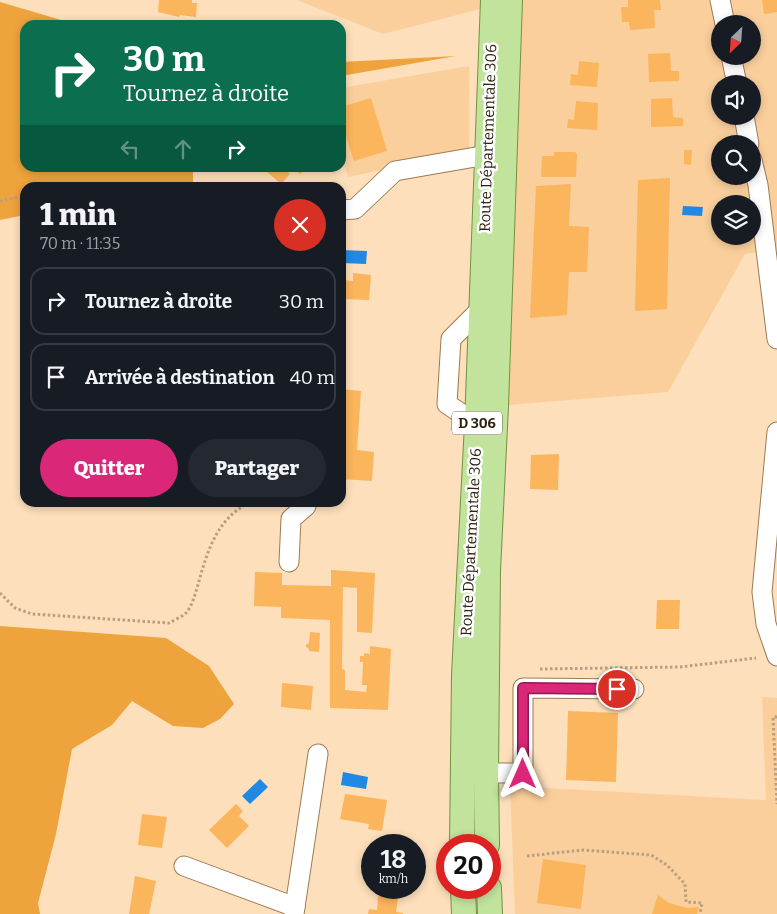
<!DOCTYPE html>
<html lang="fr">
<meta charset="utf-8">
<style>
:root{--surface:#171b24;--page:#242831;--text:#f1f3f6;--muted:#9ea1a6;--line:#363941;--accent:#db2777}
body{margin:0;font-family:Bitter,serif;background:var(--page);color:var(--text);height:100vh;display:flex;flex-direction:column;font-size:19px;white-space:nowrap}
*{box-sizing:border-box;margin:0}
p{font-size:16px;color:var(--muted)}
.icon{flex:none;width:28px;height:28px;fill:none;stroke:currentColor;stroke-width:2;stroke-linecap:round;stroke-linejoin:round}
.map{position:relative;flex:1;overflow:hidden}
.details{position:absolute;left:20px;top:182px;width:326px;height:325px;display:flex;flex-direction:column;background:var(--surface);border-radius:15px;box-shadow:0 2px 8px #0003}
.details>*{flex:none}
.top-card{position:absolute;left:20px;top:20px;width:326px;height:152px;border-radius:15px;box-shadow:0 2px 8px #0003;background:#0b6e4f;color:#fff;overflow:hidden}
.needle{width:32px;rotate:205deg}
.buttons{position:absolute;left:711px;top:15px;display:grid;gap:10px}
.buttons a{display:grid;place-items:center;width:50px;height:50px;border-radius:50%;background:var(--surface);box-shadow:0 2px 8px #0003;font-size:25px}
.speed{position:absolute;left:361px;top:834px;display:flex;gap:10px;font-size:25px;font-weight:700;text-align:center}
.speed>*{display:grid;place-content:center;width:65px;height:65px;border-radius:50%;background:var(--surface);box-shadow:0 2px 8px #0003;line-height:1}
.speed small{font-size:12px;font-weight:400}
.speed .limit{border:8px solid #d22;background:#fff;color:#111}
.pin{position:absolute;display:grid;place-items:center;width:42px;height:42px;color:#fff;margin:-21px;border:2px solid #fff;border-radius:50%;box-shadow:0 1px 5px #0007}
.me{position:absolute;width:55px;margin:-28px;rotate:0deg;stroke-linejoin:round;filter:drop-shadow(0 0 4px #0008)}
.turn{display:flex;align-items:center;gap:18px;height:105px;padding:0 20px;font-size:22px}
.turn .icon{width:65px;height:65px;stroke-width:2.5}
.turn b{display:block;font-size:35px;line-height:42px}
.lanes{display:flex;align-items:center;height:48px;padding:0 20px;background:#0003;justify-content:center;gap:25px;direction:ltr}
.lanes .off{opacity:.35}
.round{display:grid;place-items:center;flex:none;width:52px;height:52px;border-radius:26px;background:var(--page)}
.overview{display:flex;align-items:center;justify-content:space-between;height:85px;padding:0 20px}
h1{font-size:30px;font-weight:800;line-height:38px}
.action{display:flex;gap:10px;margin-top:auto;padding:10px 20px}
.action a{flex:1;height:58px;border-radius:30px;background:var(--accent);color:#fff;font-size:20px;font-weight:800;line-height:58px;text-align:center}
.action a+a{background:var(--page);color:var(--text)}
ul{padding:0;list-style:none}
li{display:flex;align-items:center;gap:15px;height:68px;margin:0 10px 8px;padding:0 10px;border:2px solid var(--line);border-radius:15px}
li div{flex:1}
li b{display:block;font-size:19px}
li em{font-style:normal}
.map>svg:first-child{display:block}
.built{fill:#facf9c;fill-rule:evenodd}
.green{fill:#eea33c}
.water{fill:#2089e5}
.building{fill:#fbb55d}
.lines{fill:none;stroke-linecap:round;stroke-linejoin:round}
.minor-casing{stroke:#9d7a51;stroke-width:21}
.major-casing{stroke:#739340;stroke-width:26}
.path{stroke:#b89f82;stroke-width:3;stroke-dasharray:2.5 2.5;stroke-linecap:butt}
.minor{stroke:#fff;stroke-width:19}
.major{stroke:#c1e39c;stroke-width:24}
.route-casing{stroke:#8e194d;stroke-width:12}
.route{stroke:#db2777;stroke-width:9}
.labels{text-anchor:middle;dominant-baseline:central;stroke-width:5;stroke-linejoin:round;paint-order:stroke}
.shield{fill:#fff;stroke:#6d6458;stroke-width:1}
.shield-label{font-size:14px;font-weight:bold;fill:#2f2110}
.street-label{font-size:15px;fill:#2f2110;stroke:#fff}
</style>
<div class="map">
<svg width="777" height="914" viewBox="0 0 777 914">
<rect width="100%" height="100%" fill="#fddfbb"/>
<g class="built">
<path d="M297,0H777V249L745,254L668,392L496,406L488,7L383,34ZM720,24H752V56H720ZM720,84H752V116H720ZM720,144H752V176H720ZM720,204H752V236H720Z"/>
<path d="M469,66V151L348,177L341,153V88Z"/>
<path d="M762,697L777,698V914H515L510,786L766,800Z"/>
</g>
<g class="green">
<path d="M0,2L61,20L66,25H25V168H193V187L25,188V215L0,220Z"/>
<path d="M456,56L341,76V62Z"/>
<path d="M0,626L166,638L209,666L234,704L220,719L203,728L173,726L132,701L112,725L72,749L56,834L38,903L40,914H0Z"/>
</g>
<g class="water">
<path d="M683,206L703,207L702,216L682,215Z"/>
<path d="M342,250L367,251L366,264L342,263Z"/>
<path d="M343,772L368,777L366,789L341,785Z"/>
<path d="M260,779L268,787L250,804L242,796Z"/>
</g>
<g class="building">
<path d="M159,0H192V3H197L196,17L180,15L179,17L158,12Z"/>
<path d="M628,0H660L661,10H654L655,28L630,30L629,22H622L621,7H628Z"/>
<path d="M762,0H777V12L764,14Z"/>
<path d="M670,53L671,71H679V81L649,82L648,54Z"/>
<path d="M579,61L599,63L597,87L570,85L571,74L578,75Z"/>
<path d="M371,98L387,151L354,161L341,120V107Z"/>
<path d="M672,98L673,117L683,118V126L651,127V99Z"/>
<path d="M576,101L598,103L597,130L567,128L568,119L574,120Z"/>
<path d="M684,150H692L691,165L684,164Z"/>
<path d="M554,152H575L577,154L576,177H541L542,156H554Z"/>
<path d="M268,168H288L286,170L290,174L281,184L266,171Z"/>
<path d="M293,168H306L300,174Z"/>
<path d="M670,178L667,309L635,311L638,180Z"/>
<path d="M571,184L569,226L589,227L587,272H569L567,315L530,318L536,186Z"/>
<path d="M353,273L371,275L369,300L341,299V280L353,281Z"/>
<path d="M341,389L361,391L357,450L374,452L372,481L341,479Z"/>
<path d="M559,454L558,490L530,489L531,455Z"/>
<path d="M331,570L375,573L372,633L357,632V588L343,587L342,669L345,670V690L366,692L367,685H362L363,662H360V656H364V653L370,654V646L391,649L388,710L330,708V620L281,618V607L254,606L255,572L282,573V585L331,586Z"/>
<path d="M657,600H680L679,629H656Z"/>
<path d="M310,632L320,633L319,652L309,651V649L306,647V645L309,643Z"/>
<path d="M282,683L313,686L311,710L281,707Z"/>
<path d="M568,711L618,713L616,782L566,780Z"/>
<path d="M345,794L387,800L382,831L368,829L369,824L340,819Z"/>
<path d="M236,804L243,811L239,816L249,826L227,848L209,830Z"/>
<path d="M142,814L167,817L162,848L138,845Z"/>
<path d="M543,859L586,865L581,909L537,903Z"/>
<path d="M135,876L156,881L149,914H129Z"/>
<path d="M658,895L669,903L687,908L699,907L697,914H652Z"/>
<path d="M378,896L398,898L396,912L403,913V914H368L369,909L377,910Z"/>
</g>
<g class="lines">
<defs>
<g id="minor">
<path d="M720,0L725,24"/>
<path d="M731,56L737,84"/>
<path d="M744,116L749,144"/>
<path d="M752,160L758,185L777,339"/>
<path d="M341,210L355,209L395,171L487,155"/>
<path d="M477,424L447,404L451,339L481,309"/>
<path d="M777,432L762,592L766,624L777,656"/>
<path d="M289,562L291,519L306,506V502"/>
<path d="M486,773H523V688L634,689"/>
<path d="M184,866L295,907L294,914"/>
<path d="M295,907L318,754"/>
</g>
<g id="major">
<path d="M462,845L464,675L477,424L493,0"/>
<path d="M487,845L486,773L488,571L496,406L510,0"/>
<path d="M463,888L464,914"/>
<path d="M489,888L490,914"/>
</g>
</defs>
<use href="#minor" class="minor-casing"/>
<use href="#major" class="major-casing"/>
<g class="path">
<path d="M0,201L25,196"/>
<path d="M270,502L281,505"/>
<path d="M0,593L15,608L32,614L169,623C174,620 182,617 186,613C193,605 196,591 199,581C208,549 218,517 251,502"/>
<path d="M540,669L680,667L756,658"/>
<path d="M777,717H773L777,804"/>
<path d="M527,856L583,850L651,855L667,865L685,884L686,902L702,903L700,914"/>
</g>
<use href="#minor" class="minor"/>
<use href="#major" class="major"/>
</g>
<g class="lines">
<defs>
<path id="route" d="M523,774V688L617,689"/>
</defs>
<use href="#route" class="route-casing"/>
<use href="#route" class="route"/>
</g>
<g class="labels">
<rect class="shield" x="452" y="411.5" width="50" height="23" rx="4"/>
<g class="shield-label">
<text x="477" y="423">D 306</text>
</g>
<g class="street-label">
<text transform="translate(488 138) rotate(-88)">Route Départementale 306</text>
<text transform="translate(471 542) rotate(-87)">Route Départementale 306</text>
</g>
</g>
</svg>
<div class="buttons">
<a><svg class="needle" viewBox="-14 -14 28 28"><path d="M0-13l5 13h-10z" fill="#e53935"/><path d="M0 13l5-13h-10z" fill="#9ea1a6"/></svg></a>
<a><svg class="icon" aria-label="sound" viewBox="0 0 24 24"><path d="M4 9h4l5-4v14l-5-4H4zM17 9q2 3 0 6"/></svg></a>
<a><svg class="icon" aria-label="search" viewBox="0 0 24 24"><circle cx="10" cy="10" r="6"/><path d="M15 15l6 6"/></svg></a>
<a><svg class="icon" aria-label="layers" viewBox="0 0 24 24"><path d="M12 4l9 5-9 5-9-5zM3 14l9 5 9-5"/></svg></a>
</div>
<div class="speed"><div>18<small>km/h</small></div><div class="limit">20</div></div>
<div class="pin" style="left:617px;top:689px;background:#d93025"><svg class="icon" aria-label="arrive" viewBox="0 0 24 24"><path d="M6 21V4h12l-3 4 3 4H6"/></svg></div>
<svg class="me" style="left:523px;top:774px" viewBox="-20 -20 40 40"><path d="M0-17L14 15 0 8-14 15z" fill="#db2777" stroke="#fff" stroke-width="4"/></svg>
<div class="top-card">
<div class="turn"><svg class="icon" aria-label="right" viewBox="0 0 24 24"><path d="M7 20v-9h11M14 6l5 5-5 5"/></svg><div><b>30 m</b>Tournez à droite</div></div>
<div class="lanes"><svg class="icon off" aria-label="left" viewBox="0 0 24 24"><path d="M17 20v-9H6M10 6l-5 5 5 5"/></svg><svg class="icon off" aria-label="ahead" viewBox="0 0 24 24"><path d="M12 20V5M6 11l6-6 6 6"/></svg><svg class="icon" aria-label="right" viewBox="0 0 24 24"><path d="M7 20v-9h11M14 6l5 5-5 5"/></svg></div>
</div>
<section class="details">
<div class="overview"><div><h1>1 min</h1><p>70 m · 11:35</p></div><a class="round" style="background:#d93025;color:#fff"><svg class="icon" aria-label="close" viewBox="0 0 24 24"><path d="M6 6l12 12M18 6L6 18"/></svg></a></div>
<ul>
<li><svg class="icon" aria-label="right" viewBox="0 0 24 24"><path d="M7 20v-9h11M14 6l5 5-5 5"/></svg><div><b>Tournez à droite</b></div><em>30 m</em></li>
<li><svg class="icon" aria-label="arrive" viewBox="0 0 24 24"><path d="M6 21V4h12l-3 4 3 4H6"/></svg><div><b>Arrivée à destination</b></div><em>40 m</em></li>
</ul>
<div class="action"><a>Quitter</a><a>Partager</a></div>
</section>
</div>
